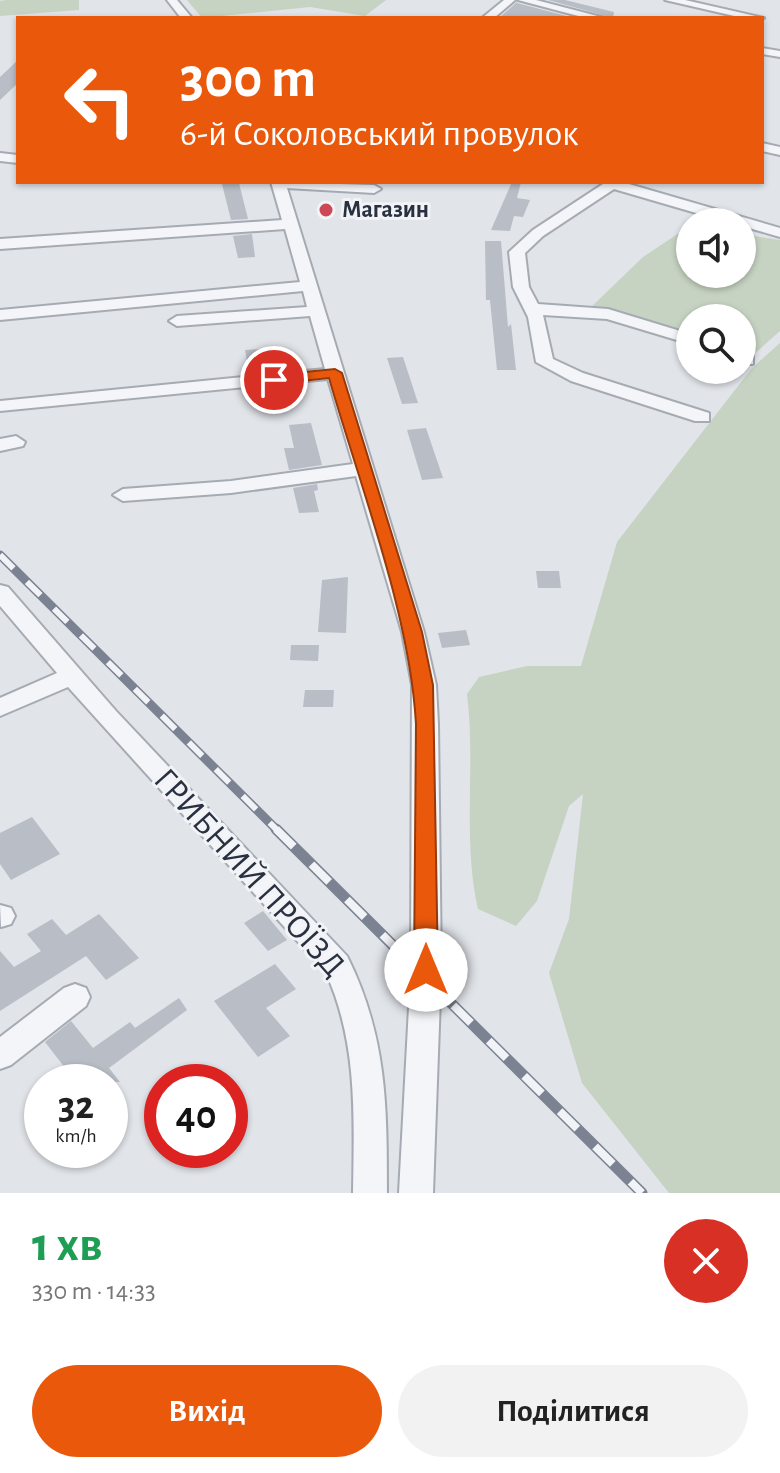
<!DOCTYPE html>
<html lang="uk">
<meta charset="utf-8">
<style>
:root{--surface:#fff;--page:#f2f2f2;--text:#222;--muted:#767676;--accent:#ea580c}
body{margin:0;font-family:"Alegreya Sans",sans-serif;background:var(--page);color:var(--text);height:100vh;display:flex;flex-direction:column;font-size:30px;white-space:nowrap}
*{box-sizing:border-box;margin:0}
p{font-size:26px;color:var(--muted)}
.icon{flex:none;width:44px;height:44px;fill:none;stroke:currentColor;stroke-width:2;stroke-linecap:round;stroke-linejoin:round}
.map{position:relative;height:1193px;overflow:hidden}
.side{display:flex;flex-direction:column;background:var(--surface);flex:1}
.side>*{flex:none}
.hud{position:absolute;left:16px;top:16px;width:748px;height:168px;border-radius:0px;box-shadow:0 2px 6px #0004;background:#ea580c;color:#fff;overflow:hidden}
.tools{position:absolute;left:676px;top:208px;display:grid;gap:16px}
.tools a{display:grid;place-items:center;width:80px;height:80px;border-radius:50%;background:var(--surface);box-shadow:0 2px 6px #0004;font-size:40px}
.speed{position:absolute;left:24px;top:1064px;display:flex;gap:16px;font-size:40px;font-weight:700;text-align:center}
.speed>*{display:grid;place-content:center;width:104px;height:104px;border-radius:50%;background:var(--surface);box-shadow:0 2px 6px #0004;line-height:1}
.speed small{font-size:20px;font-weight:400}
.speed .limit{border:12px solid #d22;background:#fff;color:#111}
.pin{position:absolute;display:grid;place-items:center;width:68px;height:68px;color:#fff;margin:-34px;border:4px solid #fff;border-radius:50%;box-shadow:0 2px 8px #0007}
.me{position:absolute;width:88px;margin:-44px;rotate:0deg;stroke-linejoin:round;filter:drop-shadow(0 0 6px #0008)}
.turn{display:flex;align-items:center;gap:28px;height:168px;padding:0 32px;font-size:36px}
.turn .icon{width:104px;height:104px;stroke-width:2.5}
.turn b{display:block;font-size:56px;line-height:68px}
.round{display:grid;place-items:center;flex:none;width:84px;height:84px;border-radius:42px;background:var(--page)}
.overview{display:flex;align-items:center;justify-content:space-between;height:136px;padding:0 32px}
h1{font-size:48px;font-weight:700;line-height:60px;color:#1e9e55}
.action{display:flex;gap:16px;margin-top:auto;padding:16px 32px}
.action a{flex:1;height:92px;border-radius:48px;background:var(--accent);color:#fff;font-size:32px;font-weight:700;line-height:92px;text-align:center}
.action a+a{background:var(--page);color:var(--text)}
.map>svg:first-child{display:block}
.green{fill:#c6d3c2}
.building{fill:#b8bdc6}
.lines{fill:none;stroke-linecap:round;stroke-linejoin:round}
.minor-casing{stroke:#a6abb3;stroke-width:4}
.minor{fill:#f4f5f8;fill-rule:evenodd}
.rail-far1-casing{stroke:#7b8393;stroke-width:9}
.rail-casing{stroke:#7b8393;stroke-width:11}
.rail-far1{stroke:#f1f3f7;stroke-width:6;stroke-dasharray:19;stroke-linecap:butt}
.rail{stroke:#f1f3f7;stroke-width:8;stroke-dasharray:25;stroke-linecap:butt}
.route{fill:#ea580c;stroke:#983908;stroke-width:2}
.poi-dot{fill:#cc4856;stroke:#f1f3f7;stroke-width:3}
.labels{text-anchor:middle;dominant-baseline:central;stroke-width:6;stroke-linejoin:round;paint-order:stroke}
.far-poi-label{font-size:24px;font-weight:bold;fill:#293141;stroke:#f1f3f7;text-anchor:start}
.near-street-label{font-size:34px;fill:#293141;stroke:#f1f3f7}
</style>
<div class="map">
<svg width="780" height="1193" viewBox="0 0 780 1193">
<rect width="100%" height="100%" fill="#e1e4e9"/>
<g class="green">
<path d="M79,0V10L0,16V1L6,0Z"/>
<path d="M187,0H386L365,16L310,7L202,18Z"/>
<path d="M685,229H690V274H742V234L780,240V331L742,365V318H690V345L586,312L643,257Z"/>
<path d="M780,343V1193H669L582,1083L549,973L569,919L583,794L569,806L537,901L516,926L478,909C462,839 476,765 467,694L479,677L527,666H581L617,542L752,368Z"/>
</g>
<g class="building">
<path d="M548,0H565L614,12L613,18Z"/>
<path d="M517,2V3L574,18H499Z"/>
<path d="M18,60V83L0,100V77Z"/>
<path d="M512,182H521L517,198L530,200L523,217L514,216L510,231L491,230Z"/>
<path d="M239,183L248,219L231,220L222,184Z"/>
<path d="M252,234L255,257L238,258L233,236Z"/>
<path d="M485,241H501L508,327L511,324L516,370H497L490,300H486Z"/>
<path d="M261,349L263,368L283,366L284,370L249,373L245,350Z"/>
<path d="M403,357L418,403L402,404L387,358Z"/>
<path d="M287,386L293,409L276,411L273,394L267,395L266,388Z"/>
<path d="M311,423L322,465L289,470L284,448H294L289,425Z"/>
<path d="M426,428L443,478L422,480L407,430Z"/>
<path d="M317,484L318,490L314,491L319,512L299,513L293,488Z"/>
<path d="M536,571H559L561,588H538Z"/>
<path d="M348,577L346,633L318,632L322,580Z"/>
<path d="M466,630L470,645L442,648L438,633Z"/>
<path d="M291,645H319L318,661L290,660Z"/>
<path d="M305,690H334L333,707H303Z"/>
<path d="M32,817L60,854L11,880L0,864V833Z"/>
<path d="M263,911L287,940L268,951L244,923Z"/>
<path d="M99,914L139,958L106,980L86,956L0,1011V951L14,967L41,951L27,934L52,919L66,935Z"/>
<path d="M275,964L296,989L266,1008L290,1036L258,1057L214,1001Z"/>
<path d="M179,998L187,1010L109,1068L120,1082H76L45,1042L71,1021L93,1048L130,1022L135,1028Z"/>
</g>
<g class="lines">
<defs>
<g id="minor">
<path d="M167,0H177L192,18H181Z"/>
<path d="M504,0H515L494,18H482Z"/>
<path d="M518,0H536L605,18H586Z"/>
<path d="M665,0H685L764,18H743Z"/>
<path d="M762,48L780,51V57L762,54Z"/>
<path d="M762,143L780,147V155L762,151Z"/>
<path d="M0,153L18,155V163L0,161Z"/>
<path d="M271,182L374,185L381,189L374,193L287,188L424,632L436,685L438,724L441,970L433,1193H399L411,970L412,685L402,632L356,476L231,493L123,501L113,495L123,489L231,481L353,464L328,379L0,411V401L325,369L310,316L177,326L169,321L177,316L307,307L303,291L0,320V310L300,282L285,229L0,249V239L282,220Z"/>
<path d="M606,182H622L780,228V237L742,226V222H727L614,189L543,236L525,253L529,287L538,304L608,309L690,334V344L607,319L543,315L553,359L583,373L709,413V421H695L571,381L536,362L528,317L513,287L509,252L533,230Z"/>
<path d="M742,352L753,356V364H742Z"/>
<path d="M16,436L25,442L23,446L0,451V439Z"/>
<path d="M0,585L8,587L116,711L347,956C387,1036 387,1106 387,1193H353C354,1118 358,1043 326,973L68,687L0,716V698L57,673L0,606Z"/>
<path d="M0,905L11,908L15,916L11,924L1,927Z"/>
<path d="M75,984L86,988L90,997L86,1006L11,1065L0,1069V1037L64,988Z"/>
</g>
</defs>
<use href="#minor" class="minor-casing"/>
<use href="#minor" class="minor"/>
<defs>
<path id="rail-far1" d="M0,555L278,831"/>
<path id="rail" d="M276,829L642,1193"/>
</defs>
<use href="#rail-far1" class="rail-far1-casing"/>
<use href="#rail" class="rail-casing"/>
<use href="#rail-far1" class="rail-far1"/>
<use href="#rail" class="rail"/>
</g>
<path class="route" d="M335,369L342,373L422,632L433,685L438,970L435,977L426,980L417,977L414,970L416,724C410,614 360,486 329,378L274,384L267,380L274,375Z"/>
<circle class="poi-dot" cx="326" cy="210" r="8"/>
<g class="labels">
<g class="far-poi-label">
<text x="342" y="210">Магазин</text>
</g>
<g class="near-street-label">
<text transform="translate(249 873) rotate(48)">ГРИБНИЙ ПРОЇЗД</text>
</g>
</g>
</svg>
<div class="tools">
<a><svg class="icon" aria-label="sound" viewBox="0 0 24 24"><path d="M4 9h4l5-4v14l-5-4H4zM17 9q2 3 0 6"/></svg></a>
<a><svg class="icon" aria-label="search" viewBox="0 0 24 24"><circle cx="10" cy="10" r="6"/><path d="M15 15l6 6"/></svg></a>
</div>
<div class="speed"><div>32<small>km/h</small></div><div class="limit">40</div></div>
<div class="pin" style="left:274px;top:380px;background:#d93025"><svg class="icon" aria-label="arrive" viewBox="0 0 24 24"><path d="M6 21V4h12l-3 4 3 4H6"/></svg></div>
<svg class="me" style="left:426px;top:970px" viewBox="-20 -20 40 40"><circle r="19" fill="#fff"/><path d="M0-13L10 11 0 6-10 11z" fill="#ea580c"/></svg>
<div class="hud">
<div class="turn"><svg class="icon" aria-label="left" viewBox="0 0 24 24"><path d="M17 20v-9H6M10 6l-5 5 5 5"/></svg><div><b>300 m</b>6-й Соколовський провулок</div></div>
</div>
</div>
<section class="side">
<div class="overview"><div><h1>1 хв</h1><p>330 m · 14:33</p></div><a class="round" style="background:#d93025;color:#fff"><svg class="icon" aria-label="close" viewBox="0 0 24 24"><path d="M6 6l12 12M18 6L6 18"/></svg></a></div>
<div class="action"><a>Вихід</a><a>Поділитися</a></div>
</section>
